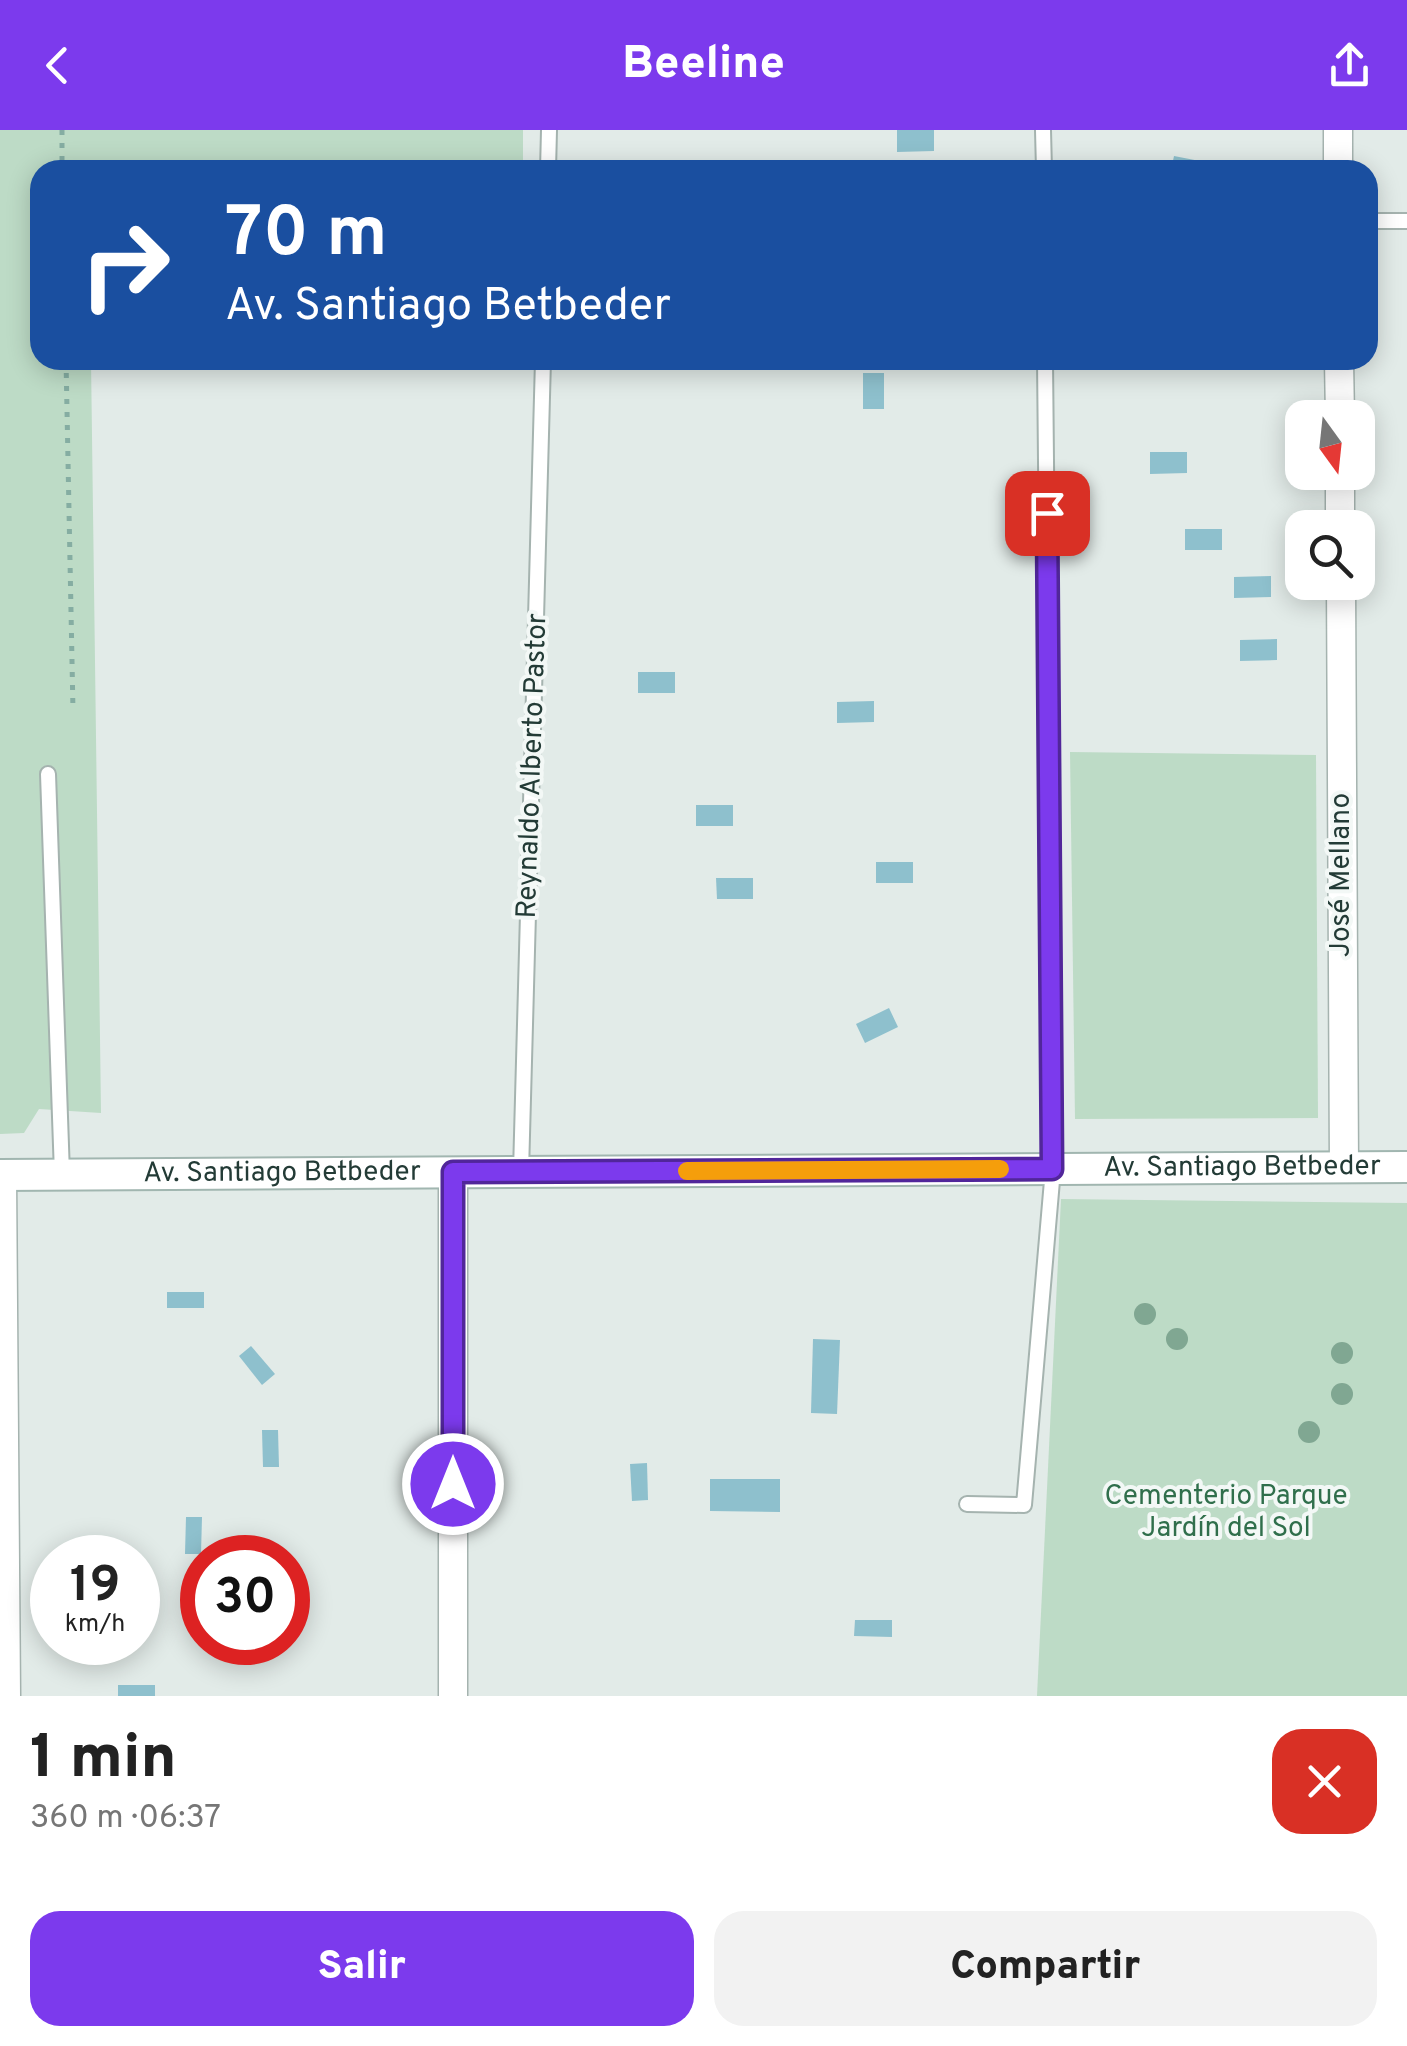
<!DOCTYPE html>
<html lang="es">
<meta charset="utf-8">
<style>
:root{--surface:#fff;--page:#f2f2f2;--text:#222;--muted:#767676;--accent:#7c3aed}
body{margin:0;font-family:Overpass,sans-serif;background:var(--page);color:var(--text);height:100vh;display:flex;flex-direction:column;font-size:38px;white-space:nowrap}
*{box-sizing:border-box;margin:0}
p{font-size:32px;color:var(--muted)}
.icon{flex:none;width:55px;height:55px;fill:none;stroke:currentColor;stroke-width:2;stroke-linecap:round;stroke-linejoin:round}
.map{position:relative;height:1566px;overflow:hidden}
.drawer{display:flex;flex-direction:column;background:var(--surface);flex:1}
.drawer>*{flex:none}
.guide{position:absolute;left:30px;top:30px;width:1348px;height:210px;border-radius:30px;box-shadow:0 5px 25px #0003;background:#1a4fa0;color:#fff;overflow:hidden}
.needle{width:65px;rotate:165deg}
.controls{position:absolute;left:1285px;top:270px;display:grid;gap:20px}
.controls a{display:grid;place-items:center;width:90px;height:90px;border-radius:20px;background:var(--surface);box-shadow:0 5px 25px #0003;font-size:50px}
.speed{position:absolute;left:30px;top:1405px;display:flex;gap:20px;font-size:50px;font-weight:700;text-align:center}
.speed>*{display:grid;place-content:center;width:130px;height:130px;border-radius:50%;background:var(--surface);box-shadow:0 5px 25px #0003;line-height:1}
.speed small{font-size:25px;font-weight:400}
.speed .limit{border:15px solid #d22;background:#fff;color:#111}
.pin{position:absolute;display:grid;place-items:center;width:85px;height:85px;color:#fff;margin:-42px;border-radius:20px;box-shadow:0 5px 15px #0006}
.me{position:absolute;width:110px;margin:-55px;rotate:0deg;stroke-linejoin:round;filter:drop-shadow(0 0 8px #0008)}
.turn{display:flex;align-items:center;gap:35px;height:210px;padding:0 30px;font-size:45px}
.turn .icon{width:130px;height:130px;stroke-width:2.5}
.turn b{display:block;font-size:70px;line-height:85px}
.round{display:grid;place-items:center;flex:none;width:105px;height:105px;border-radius:30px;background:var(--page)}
.headline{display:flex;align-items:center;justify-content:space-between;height:170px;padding:0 30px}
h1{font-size:60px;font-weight:800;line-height:75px}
.button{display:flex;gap:20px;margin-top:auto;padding:20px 30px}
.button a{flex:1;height:115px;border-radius:30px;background:var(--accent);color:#fff;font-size:40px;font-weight:800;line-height:115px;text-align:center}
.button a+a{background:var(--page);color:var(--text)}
header{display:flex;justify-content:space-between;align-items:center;height:130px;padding:0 30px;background:var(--accent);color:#fff;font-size:45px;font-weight:800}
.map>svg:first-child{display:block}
.green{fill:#bddbc6}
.water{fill:#8ec0cd}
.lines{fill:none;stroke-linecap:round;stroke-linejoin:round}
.lane-casing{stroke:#a5b3af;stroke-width:18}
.street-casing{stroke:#a5b3af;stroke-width:31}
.secondary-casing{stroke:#a1b6b0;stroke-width:34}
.path{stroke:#85ada2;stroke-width:5;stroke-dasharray:5 8;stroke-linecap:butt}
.lane{stroke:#fff;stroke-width:14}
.street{stroke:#fff;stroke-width:28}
.secondary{stroke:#fff;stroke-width:30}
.tree{fill:#80a792}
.route-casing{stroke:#51269a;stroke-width:25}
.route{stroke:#7c3aed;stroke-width:18}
.slow{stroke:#f59e0b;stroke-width:18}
.labels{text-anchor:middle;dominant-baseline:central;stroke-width:8;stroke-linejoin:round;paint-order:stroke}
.street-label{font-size:28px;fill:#233b36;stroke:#f3f8f6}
.park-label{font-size:28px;fill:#306f4c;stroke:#f3f8f6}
</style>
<header><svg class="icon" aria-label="back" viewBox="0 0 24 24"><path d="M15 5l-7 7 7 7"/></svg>Beeline<svg class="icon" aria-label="share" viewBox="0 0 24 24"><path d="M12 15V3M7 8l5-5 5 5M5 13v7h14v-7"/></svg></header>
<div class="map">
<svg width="1407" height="1566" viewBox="0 0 1407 1566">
<rect width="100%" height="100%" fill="#e2ebe8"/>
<g class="green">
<path d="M0,0H523V40H40V230H91L101,983L39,979L24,1003L0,1004Z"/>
<path d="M1070,622L1316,625L1318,988L1075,989Z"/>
<path d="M1061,1069L1407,1073V1566H1037Z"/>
</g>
<g class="water">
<path d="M897,0H934V21L897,22Z"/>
<path d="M1174,26L1210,33L1208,40H1171Z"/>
<rect x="863" y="243" width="21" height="36"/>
<path d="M1150,322H1187V343L1150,344Z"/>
<rect x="1185" y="399" width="37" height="21"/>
<path d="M1271,446V467L1234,468V447Z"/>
<path d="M1277,509V530L1240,531V510Z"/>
<rect x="638" y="542" width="37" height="21"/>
<path d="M874,571V592L837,593V572Z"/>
<rect x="696" y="675" width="37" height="21"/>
<rect x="876" y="732" width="37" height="21"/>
<path d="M716,748H753V769H717Z"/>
<path d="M889,878L898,897L865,913L856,894Z"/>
<rect x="167" y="1162" width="37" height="16"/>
<path d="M813,1209L840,1210L837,1284L811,1283Z"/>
<path d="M251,1216L275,1244L262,1255L239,1226Z"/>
<path d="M262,1300H278L279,1337H263Z"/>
<path d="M647,1333L648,1370L632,1371L630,1334Z"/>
<path d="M710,1349H780V1382L710,1381Z"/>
<path d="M186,1387H202L201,1424H185Z"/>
<path d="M855,1490H892V1507L854,1506Z"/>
<rect x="118" y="1555" width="37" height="11"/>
</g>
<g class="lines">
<defs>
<g id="lane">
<path d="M1043,0L1044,40"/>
<path d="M548,40L549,0"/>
<path d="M1368,91H1407"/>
<path d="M48,644L62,1044"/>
<path d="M521,1042L543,230"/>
<path d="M967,1374L1024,1375L1053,1039L1045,230"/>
</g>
<g id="street">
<path d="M1338,0V40"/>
<path d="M1339,230L1340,288"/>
<path d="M1340,342V398"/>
<path d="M1341,452L1344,1037"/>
<path d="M2,1045L6,1566"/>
<path d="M453,1566V1042"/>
</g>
<g id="secondary">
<path id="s1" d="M0,1045L1407,1037"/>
</g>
</defs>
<use href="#lane" class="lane-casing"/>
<use href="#street" class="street-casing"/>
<use href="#secondary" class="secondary-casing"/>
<g class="path">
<path d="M62,0V40"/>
<path d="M66,230L73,581"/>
</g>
<use href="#lane" class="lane"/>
<use href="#street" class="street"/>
<use href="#secondary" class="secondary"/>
</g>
<g class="tree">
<circle cx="1145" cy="1184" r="11"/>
<circle cx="1177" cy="1209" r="11"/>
<circle cx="1342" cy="1223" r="11"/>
<circle cx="1342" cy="1264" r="11"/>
<circle cx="1309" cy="1302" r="11"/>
</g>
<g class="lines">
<defs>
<path id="route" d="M453,1354V1042L1052,1039L1047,383"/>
</defs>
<use href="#route" class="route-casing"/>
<use href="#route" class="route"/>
<path class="slow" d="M687,1041L1000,1039"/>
</g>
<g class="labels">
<g class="street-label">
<text transform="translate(533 636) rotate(-88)">Reynaldo Alberto Pastor</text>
<text transform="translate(1342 745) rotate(-90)">José Mellano</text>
<text stroke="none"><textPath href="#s1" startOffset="1242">Av. Santiago Betbeder</textPath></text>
<text stroke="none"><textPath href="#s1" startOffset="282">Av. Santiago Betbeder</textPath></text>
</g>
<g class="park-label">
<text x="1226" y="1367">Cementerio Parque<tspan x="1226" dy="32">Jardín del Sol</tspan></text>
</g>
</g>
</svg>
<div class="controls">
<a><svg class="needle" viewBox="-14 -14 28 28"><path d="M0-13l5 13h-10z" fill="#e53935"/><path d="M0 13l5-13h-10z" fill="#767676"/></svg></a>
<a><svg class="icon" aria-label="search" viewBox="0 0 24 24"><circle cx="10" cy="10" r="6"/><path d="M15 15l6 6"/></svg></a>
</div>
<div class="speed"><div>19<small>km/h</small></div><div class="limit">30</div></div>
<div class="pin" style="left:1047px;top:383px;background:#d93025"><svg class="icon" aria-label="arrive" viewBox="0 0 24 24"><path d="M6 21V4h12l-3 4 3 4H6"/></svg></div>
<svg class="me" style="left:453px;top:1354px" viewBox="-20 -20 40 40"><circle r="17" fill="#7c3aed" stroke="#fff" stroke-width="3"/><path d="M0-11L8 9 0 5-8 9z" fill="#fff"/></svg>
<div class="guide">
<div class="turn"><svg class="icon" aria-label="right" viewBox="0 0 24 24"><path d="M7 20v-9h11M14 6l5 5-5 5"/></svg><div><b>70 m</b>Av. Santiago Betbeder</div></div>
</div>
</div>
<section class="drawer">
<div class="headline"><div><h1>1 min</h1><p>360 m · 06:37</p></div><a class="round" style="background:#d93025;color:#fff"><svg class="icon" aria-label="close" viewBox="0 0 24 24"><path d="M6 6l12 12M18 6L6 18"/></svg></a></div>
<div class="button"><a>Salir</a><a>Compartir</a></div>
</section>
